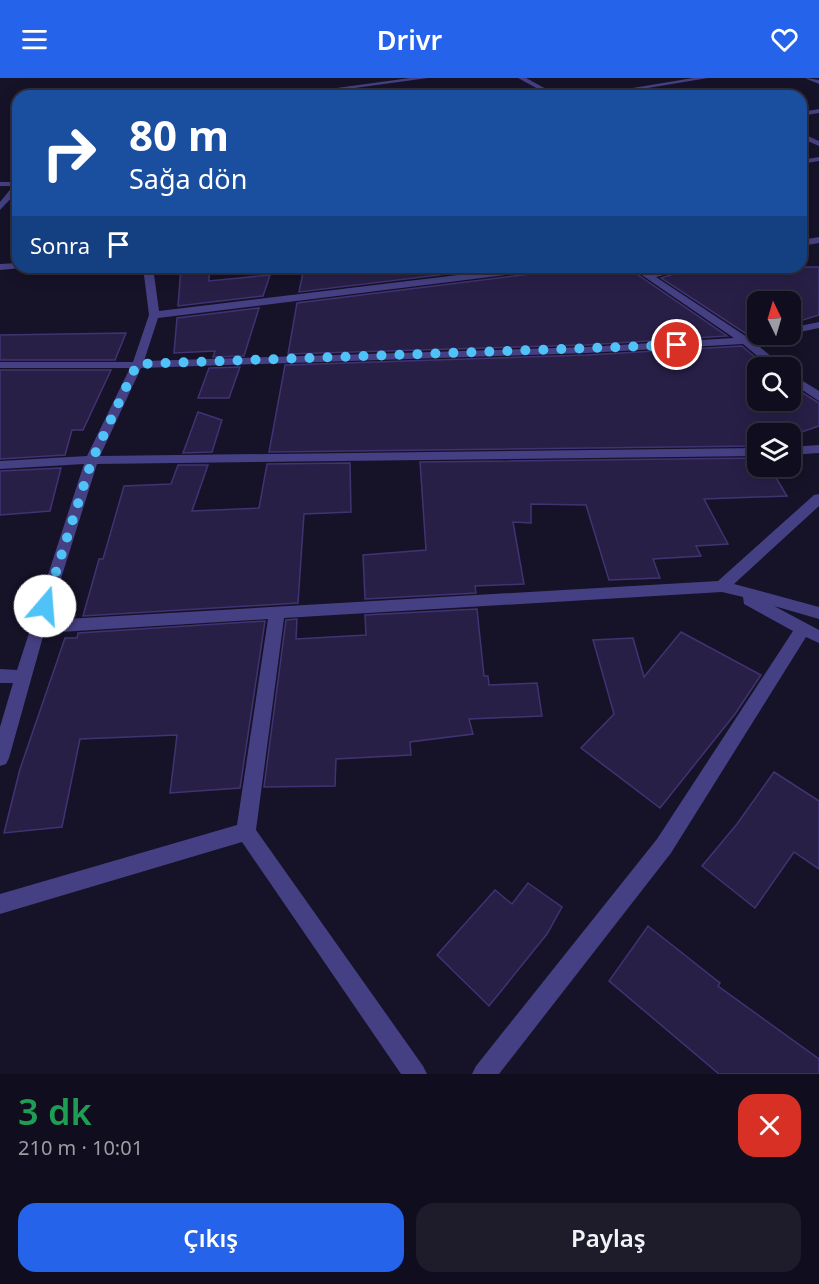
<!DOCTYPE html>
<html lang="tr">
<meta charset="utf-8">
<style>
:root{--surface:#100e1e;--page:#1e1c2b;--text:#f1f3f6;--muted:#9c9ca4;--line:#302e3c;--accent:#2563eb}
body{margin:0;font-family:"Noto Sans",sans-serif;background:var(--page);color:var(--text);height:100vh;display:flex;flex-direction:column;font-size:22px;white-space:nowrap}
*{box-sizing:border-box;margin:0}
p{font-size:20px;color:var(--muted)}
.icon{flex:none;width:33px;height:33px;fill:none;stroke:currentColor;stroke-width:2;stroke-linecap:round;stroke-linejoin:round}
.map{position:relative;height:996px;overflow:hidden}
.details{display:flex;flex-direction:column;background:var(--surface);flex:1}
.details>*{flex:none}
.guide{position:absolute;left:12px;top:12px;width:795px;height:183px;border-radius:18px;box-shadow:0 3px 15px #0003,0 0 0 2px var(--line);background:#1a4fa0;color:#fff;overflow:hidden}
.needle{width:39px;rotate:355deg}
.buttons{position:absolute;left:747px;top:213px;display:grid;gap:12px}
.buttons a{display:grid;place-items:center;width:54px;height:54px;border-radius:12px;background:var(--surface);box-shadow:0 3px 15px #0003,0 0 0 2px var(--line);font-size:30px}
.pin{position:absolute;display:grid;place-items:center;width:51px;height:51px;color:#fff;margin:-26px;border:3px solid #fff;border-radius:50%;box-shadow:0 2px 6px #0007}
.me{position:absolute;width:66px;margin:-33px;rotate:18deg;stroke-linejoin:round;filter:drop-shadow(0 0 4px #0008)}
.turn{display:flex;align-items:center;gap:21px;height:126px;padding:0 18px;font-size:27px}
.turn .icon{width:78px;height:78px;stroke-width:2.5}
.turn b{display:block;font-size:42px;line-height:51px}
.then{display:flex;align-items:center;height:57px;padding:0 18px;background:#0003;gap:12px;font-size:22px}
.round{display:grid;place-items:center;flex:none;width:63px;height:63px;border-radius:18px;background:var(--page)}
.headline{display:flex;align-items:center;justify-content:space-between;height:102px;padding:0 18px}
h1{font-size:36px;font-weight:600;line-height:45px;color:#1e9e55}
.action{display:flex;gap:12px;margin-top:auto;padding:12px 18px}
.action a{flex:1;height:69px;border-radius:18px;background:var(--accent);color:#fff;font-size:24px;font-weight:600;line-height:69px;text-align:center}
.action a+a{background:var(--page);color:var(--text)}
header{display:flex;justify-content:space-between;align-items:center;height:78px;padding:0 18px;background:var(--accent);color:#fff;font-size:27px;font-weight:600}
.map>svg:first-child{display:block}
.building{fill:#281f47;stroke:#413372;stroke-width:1.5}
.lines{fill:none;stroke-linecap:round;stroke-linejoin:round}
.minor{fill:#454083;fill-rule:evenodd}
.route{stroke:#4fc3f7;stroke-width:10;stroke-dasharray:0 18}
</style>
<header><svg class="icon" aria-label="menu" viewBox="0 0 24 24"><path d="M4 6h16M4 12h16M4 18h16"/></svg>Drivr<svg class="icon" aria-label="heart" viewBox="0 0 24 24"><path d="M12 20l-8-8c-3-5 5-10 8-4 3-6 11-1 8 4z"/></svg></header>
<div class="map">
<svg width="819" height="996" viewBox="0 0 819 996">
<rect width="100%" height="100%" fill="#161228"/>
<g class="building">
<path d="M181,189H209V203L270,197L263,218L178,228Z"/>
<path d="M347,189H505L299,214L303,194Z"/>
<path d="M554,189H599L600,194L628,190L727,258L586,267L288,276L297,225L547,194Z"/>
<path d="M696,189H819V237L790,246V224H758V256L748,257L661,200Z"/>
<path d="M259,230L244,278L213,279L215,273L174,275L177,240Z"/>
<path d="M126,255L115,282H0V257Z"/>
<path d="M742,268L756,280L763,290H758V322H790V307L819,325V348L790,358V356H758V359L751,360L756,368L269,374L285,287L586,277Z"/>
<path d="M240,289L229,320H198L209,290Z"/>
<path d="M0,292H111L83,352H72L65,377L0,381Z"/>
<path d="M198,334L222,342L212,374L183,375Z"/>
<path d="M758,380V388H769L787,418L704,421L728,466L696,468L701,478L653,481L660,500L609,502L586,427L531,426V445L513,444L524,506L475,508L476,515L365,521L363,477L426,472L420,384Z"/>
<path d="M350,385L351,434L304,436L298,525L83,538L99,481H103L124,408L171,406L178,387H208L192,433L259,430L267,386Z"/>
<path d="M61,390L50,433L0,437V393Z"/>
<path d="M477,531L484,598H488L489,607L537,605L542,638L469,641L473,656L410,664L411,677L336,681L335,708L264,709L286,542L297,541L296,561L366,557L365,537Z"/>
<path d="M265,543L240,710L170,715L177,657L80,661L62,749L4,755L20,691L65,560H77L78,555Z"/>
<path d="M681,554L761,597L735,636L660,730L581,670L614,636L593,562L633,560L644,599Z"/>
<path d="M774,694L819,723V791L794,774L755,830L702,788L737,746Z"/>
<path d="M528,805L562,829L547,856L489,928L437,877L495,812L512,826Z"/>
<path d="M648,848L720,905L718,908L819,981V996H719L609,903Z"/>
</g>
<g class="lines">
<g class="minor">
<path d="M410,0H428L296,18H278Z"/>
<path d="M518,0H526L559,18H551Z"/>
<path d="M693,0H708L600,18H584Z"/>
<path d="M806,0L819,2V6L807,1Z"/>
<path d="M819,31V35L801,38V34Z"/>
<path d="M801,55L819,63V68L801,60Z"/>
<path d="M819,79V83L801,86V82Z"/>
<path d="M0,104H18V113L0,132V124L13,108H0Z"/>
<path d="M819,159V165L801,168V162Z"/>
<path d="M18,185V189L21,190L0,192V186Z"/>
<path d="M143,189H153L159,233L524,189H552L547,192L158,240L144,283L586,269L734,260L630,189H641L650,195L676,189H694L656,199L747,259L781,256L754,264L785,290H772L743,266L586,275L141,290L100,378L758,370V378L97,386L48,542L718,503L814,417L819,416V428L734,506L819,529V541L774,528L819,552V565L806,559L671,775L499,996H472L476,988L657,761L793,553L744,526L743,519L722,514L284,540L256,752L423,988L427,996H401L242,764L0,836V816L237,747L268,541L44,555L9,680L6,686L0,688V649L13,605H0V591L17,592L84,386L0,391V383L87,378L130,290H0V284H133L149,237Z"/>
<path d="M819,244V250L790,256V250Z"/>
<path d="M790,295L819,313V323L790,304Z"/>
<path d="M819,367V375L790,377V369Z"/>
</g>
</g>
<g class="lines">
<path class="route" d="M45,528L92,382L137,286L677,267"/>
</g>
</svg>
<div class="buttons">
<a><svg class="needle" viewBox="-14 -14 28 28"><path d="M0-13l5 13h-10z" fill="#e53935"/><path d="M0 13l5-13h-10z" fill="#9c9ca4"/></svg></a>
<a><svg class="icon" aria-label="search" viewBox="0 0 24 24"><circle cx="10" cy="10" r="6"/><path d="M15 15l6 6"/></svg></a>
<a><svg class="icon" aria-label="layers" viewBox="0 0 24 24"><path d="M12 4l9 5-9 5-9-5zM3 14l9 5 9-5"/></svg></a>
</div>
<div class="pin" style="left:677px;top:267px;background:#d93025"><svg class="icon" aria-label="arrive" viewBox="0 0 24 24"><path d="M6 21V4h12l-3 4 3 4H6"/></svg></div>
<svg class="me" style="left:45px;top:528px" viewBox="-20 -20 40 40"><circle r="19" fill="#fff"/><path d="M0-13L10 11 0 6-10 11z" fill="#4fc3f7"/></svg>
<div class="guide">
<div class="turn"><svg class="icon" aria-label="right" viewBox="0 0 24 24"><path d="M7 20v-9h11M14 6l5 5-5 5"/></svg><div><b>80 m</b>Sağa dön</div></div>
<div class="then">Sonra<svg class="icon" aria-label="arrive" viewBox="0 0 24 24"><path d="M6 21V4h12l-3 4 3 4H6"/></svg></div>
</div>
</div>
<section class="details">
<div class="headline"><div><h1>3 dk</h1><p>210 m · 10:01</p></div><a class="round" style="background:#d93025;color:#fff"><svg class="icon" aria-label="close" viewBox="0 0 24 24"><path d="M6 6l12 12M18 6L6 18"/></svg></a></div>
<div class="action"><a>Çıkış</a><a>Paylaş</a></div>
</section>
